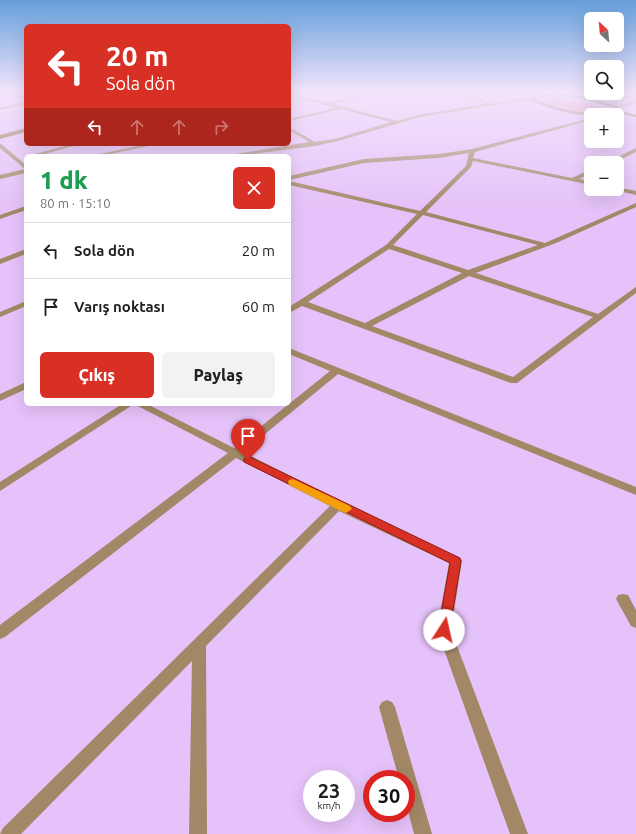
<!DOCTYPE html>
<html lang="tr">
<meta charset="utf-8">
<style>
:root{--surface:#fff;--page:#f2f2f2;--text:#202124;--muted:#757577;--line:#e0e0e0;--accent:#d93025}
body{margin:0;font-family:Ubuntu,sans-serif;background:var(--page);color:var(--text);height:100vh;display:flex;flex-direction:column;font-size:15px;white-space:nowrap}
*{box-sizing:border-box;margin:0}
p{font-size:13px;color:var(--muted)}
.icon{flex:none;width:22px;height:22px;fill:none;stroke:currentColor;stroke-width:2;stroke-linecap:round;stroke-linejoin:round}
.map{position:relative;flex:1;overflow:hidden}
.panel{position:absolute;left:24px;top:154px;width:267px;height:252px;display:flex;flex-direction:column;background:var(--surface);border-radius:6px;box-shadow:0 4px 16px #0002}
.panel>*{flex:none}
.guide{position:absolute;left:24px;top:24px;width:267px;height:122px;border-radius:6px;box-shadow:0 4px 16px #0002;background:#d93025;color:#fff;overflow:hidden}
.needle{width:26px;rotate:334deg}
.controls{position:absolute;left:584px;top:12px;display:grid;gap:8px}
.controls a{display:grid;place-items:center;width:40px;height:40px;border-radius:6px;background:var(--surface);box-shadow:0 4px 16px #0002;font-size:20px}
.speed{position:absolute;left:303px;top:770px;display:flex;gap:8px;font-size:20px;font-weight:700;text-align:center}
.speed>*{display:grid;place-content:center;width:52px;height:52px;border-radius:50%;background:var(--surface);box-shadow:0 4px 16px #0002;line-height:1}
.speed small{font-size:10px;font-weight:400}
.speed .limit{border:6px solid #d22;background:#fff;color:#111}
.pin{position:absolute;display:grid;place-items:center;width:34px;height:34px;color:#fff;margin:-41px -17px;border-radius:50% 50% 50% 0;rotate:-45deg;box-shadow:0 0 4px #0007}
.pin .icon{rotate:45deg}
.me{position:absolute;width:44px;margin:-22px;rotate:10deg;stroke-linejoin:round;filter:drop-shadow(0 0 3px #0008)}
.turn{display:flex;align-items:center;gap:14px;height:84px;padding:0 16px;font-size:18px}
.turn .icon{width:52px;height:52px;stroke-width:2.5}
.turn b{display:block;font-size:28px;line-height:34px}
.lanes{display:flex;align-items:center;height:38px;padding:0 16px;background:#0003;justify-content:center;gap:20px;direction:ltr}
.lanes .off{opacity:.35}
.round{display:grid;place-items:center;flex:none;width:42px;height:42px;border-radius:6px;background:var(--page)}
.headline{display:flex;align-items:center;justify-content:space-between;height:68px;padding:0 16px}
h1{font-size:24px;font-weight:800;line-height:30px;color:#1e9e55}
.cta{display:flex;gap:8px;margin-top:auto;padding:8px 16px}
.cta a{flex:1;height:46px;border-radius:6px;background:var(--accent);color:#fff;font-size:16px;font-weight:800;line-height:46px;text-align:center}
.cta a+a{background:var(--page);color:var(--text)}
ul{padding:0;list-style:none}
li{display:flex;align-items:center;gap:12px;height:56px;padding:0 16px;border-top:1px solid var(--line)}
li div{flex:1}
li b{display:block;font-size:15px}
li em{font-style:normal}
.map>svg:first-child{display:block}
.green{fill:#ea8d97}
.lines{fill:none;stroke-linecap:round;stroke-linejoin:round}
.street{fill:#a28866;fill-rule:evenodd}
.secondary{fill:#8a642d;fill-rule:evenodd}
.route{fill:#d93025;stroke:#8d1f18}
.slow{fill:#f59e0b}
</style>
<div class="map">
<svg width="636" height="834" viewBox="0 0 636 834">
<rect width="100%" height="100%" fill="#e5c2f9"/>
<path class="green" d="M556,98L606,108C593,119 555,106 541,100Z"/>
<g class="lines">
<g class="street">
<path d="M3,92H9L26,98V100Z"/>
<path d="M368,92H374L333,104L397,121L419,115L485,104L457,92H462L490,104L530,98L532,99L420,117L338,141L315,146L237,156H223L309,142L289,130V127L315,142L335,139L391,122L341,109L289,121V119L335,108L289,95V93L328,103Z"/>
<path d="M636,101V103L616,108L614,107Z"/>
<path d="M26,102V104L0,110V108Z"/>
<path d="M609,113L611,115H604Z"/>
<path d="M591,118V120L475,152L473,158L572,178L591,169V173L579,179L591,181V185L473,161L471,167L426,212L545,243L636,203V207L556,243L476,273L598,314L636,287V293L517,383H511L302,306L289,313V307L386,245L417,214L289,185V181L420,211L466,166L469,153L439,158L364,163L289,180V176L364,159L439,154L472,149ZM423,215L538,245L468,270L393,245ZM389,249L462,273L365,323L308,302ZM469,276L593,317L513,377L372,326Z"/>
<path d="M0,143L26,165V173L0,179V175L25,169L0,148Z"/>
<path d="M72,144H81L37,156H28Z"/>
<path d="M147,144H158L101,156H90Z"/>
<path d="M636,148V152L613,163H605Z"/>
<path d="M617,187L636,191V195L615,190L614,189H617Z"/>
<path d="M26,206V210L0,219V215Z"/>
<path d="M26,249V254L0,264V259Z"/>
<path d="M26,301V306L0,317V312Z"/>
<path d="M289,348L636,487V495L338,374L243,452L342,502L460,558L462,561L451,630L528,834H510L437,630L449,563L339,511L206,646L207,834H189L192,661L21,834H0L3,828L330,506L236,458L5,637L0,639V625L228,453L134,404H147L234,448L330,371L289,354Z"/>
<path d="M26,382V389L0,401V394Z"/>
<path d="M122,404H134L0,491V482Z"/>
<path d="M623,594L628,595L636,610V628L631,626L616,599L618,595Z"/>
<path d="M387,700L392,702L395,707L432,834H414L406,803V779H399L379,707L382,702Z"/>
</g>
<g class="secondary">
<path d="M557,93L583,97L618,106L620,111L636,115V117L618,113L591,116L573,114L549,108L528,99ZM557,95L583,99L614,108L615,111C588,116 560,110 535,99Z"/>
<path d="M26,128V132L0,139V135Z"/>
</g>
</g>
<linearGradient id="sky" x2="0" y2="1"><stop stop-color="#659fdb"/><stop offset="0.44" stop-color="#f3e4fc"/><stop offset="1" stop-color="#f3e4fc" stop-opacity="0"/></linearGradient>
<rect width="636" height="208" fill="url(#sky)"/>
<path class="route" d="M248,456L460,558L461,561L449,634L444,635L440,634L438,630L450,563L244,462L243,460Z"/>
<path class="slow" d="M293,479L350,506L352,509L346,513L343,512L289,485L288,482L289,480Z"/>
</svg>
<div class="controls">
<a><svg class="needle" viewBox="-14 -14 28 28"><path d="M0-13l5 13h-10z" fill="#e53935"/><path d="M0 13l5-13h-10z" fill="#757577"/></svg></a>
<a><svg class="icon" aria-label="search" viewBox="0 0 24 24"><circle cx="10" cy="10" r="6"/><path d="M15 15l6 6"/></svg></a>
<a>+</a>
<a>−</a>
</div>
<div class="speed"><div>23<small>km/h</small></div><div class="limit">30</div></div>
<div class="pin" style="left:248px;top:460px;background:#d93025"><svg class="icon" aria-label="arrive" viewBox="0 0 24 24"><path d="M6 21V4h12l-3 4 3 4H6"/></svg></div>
<svg class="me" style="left:444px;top:630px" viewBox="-20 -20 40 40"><circle r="19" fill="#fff"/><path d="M0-13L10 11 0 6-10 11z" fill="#d93025"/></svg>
<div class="guide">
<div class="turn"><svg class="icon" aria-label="left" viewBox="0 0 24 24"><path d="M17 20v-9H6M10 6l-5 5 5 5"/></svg><div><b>20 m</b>Sola dön</div></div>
<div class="lanes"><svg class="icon" aria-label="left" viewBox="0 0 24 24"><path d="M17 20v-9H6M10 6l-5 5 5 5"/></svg><svg class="icon off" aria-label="ahead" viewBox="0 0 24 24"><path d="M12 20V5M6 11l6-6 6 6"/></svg><svg class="icon off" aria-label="ahead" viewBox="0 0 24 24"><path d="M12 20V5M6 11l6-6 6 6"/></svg><svg class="icon off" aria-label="right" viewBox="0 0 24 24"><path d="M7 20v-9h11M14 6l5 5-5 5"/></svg></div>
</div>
<section class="panel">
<div class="headline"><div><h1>1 dk</h1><p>80 m · 15:10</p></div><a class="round" style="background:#d93025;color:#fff"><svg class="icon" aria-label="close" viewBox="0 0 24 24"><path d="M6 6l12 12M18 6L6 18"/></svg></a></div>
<ul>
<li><svg class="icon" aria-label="left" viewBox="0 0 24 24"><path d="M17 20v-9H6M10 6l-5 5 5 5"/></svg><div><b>Sola dön</b></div><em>20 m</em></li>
<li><svg class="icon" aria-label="arrive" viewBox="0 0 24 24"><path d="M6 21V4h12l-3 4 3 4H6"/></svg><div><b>Varış noktası</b></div><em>60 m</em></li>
</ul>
<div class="cta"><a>Çıkış</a><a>Paylaş</a></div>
</section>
</div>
